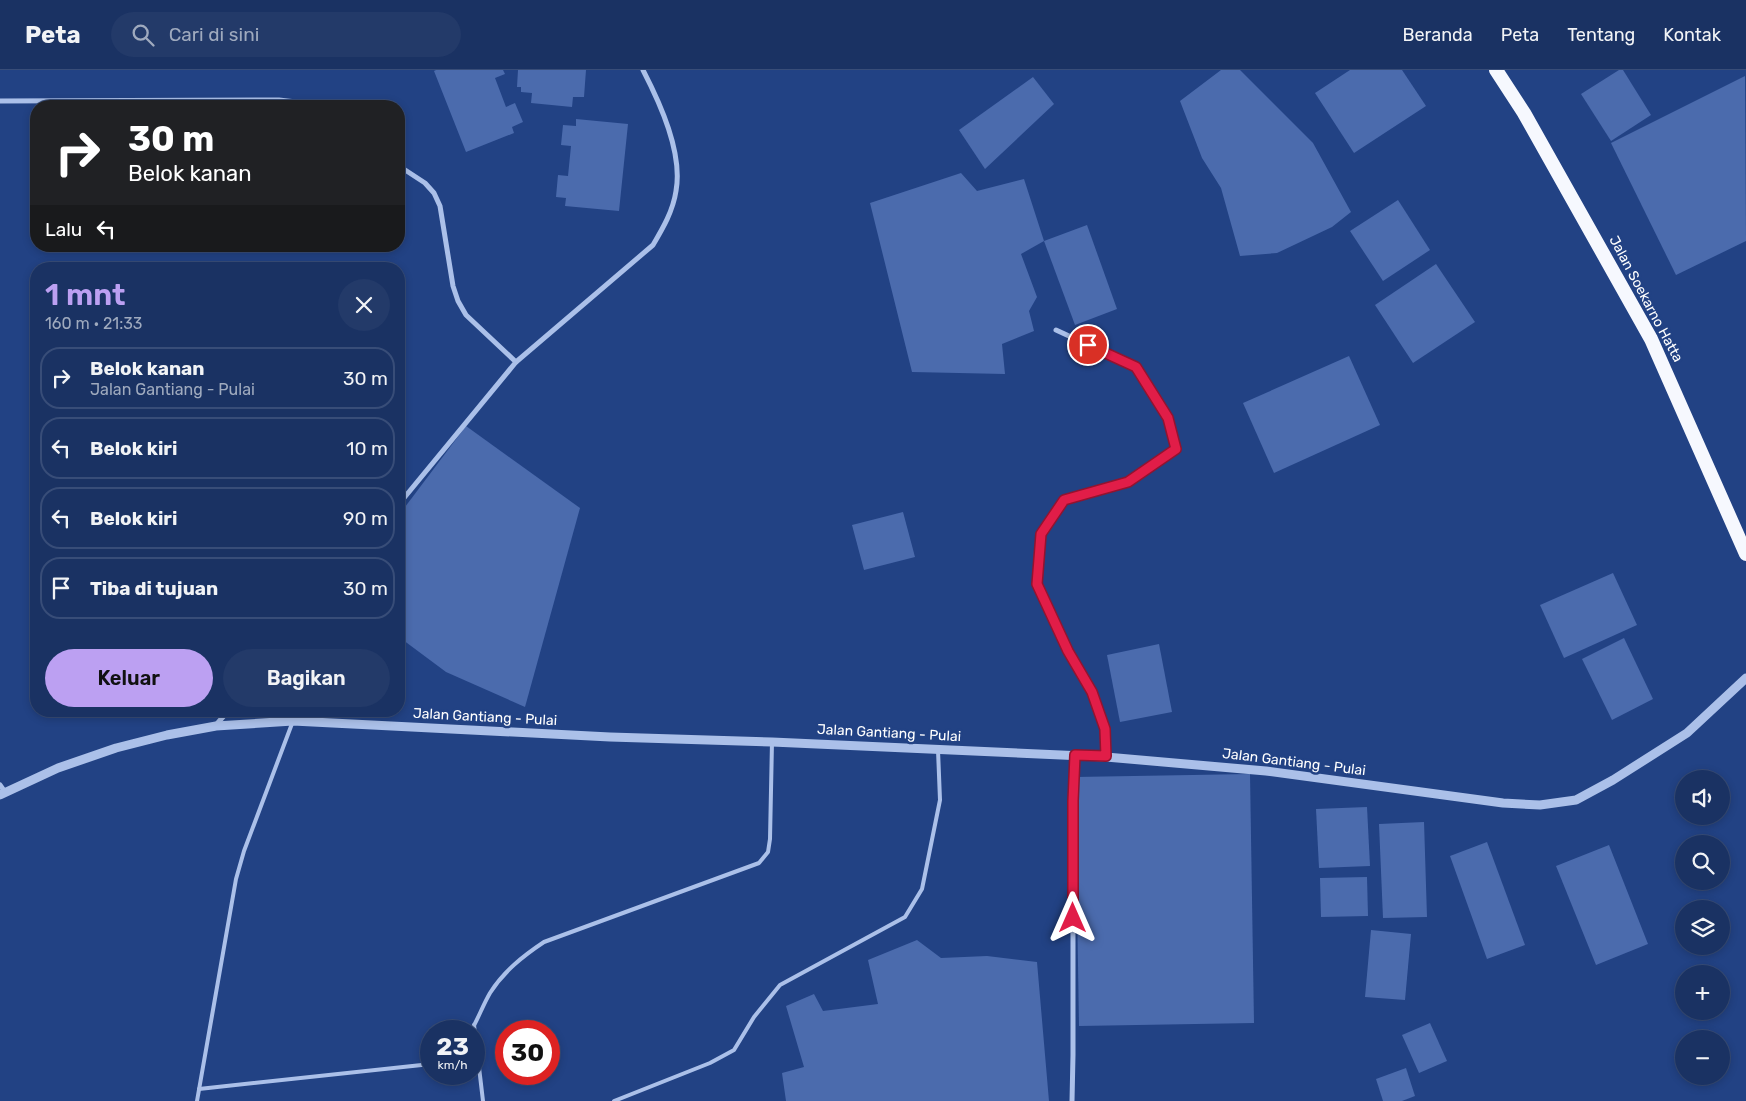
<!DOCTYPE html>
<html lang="id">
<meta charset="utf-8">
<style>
:root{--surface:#1a3263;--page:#233a69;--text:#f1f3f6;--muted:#9faabe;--line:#384d78;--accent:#bca0f2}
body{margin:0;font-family:Rubik,sans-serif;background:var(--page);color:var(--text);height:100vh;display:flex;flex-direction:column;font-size:19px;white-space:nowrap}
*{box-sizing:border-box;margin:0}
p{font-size:16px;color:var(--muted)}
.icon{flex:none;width:28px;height:28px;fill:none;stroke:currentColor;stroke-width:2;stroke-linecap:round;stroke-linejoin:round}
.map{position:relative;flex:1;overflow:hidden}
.details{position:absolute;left:30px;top:192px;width:375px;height:455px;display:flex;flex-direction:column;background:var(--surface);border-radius:20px;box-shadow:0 2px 8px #0003,0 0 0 1px var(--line)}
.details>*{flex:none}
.hud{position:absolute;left:30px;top:30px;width:375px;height:152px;border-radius:20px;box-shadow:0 2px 8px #0003,0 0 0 1px var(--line);background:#202124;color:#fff;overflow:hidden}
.controls{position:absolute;left:1675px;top:700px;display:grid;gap:10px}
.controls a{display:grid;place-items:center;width:55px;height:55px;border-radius:50%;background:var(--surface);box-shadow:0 2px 8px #0003,0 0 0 1px var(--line);font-size:25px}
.speed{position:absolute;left:420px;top:950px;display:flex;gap:10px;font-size:25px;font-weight:700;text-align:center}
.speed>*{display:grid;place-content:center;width:65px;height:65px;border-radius:50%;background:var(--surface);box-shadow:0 2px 8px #0003,0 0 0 1px var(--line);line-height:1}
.speed small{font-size:12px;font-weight:400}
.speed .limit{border:8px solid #d22;background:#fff;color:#111}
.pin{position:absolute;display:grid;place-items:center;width:42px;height:42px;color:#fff;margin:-21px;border:2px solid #fff;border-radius:50%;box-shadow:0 1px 5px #0007}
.me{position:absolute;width:55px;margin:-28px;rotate:0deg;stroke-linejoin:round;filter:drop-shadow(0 0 4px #0008)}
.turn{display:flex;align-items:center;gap:18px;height:105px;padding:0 15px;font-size:22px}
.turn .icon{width:65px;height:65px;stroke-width:2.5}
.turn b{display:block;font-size:35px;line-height:42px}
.then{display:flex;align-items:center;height:48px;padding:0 15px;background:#0003;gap:10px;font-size:19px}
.round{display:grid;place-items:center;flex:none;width:52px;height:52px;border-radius:26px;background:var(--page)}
.overview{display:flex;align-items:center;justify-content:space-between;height:85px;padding:0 15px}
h1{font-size:30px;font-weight:600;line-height:38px;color:var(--accent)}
.action{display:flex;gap:10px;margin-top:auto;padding:10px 15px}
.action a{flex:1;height:58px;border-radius:30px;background:var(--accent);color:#111;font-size:20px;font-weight:600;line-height:58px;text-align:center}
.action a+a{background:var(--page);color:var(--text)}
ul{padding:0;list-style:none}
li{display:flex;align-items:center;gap:15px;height:62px;margin:0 10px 8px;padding:0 5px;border:2px solid var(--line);border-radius:20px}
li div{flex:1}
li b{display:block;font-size:19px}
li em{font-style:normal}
header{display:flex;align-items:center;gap:30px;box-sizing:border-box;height:70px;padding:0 25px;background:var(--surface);border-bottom:1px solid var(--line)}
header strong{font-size:24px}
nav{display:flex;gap:28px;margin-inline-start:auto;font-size:18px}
.search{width:350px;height:45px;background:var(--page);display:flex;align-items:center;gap:12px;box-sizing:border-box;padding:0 18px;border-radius:28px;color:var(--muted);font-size:19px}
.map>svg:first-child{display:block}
.building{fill:#4b6bad}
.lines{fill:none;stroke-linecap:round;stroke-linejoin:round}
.service{stroke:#abc0e9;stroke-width:4}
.minor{stroke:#abc0e9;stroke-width:5}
.tertiary{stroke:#abc0e9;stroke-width:9}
.trunk{stroke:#f6f8fe;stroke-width:14}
.route-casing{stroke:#92132f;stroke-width:12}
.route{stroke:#e11d48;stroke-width:9}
.labels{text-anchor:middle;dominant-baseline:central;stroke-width:5;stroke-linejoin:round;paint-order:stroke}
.street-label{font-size:14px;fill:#fff;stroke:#224284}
</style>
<header>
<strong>Peta</strong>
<div class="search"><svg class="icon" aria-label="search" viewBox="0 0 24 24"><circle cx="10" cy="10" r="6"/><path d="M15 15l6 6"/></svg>Cari di sini</div>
<nav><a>Beranda</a><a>Peta</a><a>Tentang</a><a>Kontak</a></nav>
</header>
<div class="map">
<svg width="1746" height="1031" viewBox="0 0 1746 1031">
<rect width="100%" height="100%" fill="#224284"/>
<g class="building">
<path d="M436,0H503L505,4L495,8L506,37L515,33L523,52L512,57L514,63L466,82L434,1Z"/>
<path d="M518,0H586L584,27H573L572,37L531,33L532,23L521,22V17H517Z"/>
<path d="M1221,0H1240L1313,73L1351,142L1332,157L1277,183L1240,186L1221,118L1202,88L1180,31Z"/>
<path d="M1350,0H1402L1426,36L1354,83L1315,23Z"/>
<path d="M1619,0H1623L1651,45L1611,71L1581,24Z"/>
<path d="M1745,6L1746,171L1676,205L1611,73Z"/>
<path d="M1033,7L1054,34L985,99L959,60Z"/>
<path d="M576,49L628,54L619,141L565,136L566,128L556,127L558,105L568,106L571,76L561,75L563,55L576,56Z"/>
<path d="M961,103L977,121L1024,109L1044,171L1021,184L1037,227L1029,241L1034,261L1002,274L1005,304L912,302L870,133Z"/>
<path d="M1398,130L1430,180L1383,211L1350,161Z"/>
<path d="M1087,155L1117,239L1075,255L1044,171Z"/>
<path d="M1436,194L1475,252L1413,293L1375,235Z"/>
<path d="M1349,286L1380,355L1274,403L1243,333Z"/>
<path d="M466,356L580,438L525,637L446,602L399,567V445Z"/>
<path d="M903,442L915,487L864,500L852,455Z"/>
<path d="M1613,503L1637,555L1564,588L1540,535Z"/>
<path d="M1624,568L1653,629L1612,650L1582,589Z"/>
<path d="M1159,574L1172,642L1120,652L1107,585Z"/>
<path d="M1250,704L1254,953L1079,956L1075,707Z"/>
<path d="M1367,737L1370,796L1319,798L1316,739Z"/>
<path d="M1424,752L1427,847L1383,848L1379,754Z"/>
<path d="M1487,772L1525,875L1487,889L1450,786Z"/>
<path d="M1609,775L1648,874L1596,895L1556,796Z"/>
<path d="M1367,807L1368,846L1321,847L1320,808Z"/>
<path d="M1371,860L1411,864L1405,930L1365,927Z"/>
<path d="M917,870L941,888L987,886L1037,892L1049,1031H786L782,1003L804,997L786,936L814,924L823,941L878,934L868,890Z"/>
<path d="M1430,953L1447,991L1419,1003L1402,965Z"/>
<path d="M1406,998L1415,1026L1402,1031H1383L1376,1009Z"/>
</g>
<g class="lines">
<g class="service">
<path d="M474,955L483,1031"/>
<path d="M471,961C478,949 483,935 490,923C504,901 523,886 544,872L759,793L768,782L770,769L772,672"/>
<path d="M199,1019L431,994"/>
<path d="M197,1031L236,809L244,781L293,651"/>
<path d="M614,1031L710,993L734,980L754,947L780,915L905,847L922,819L940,730L938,680"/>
</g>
<g class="minor">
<path d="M0,31L279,30L296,32L307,36"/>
<path d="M399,96L425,113L434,123L440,136L453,216L458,231L466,245L516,292"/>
<path d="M1056,260L1136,297L1168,348L1176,379L1128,412L1064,430L1041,464L1037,514L1068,581L1092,622L1105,659L1106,687"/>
<path d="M399,434L516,292L653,175C663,158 673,141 676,121C683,83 660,33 643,0"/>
<path d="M216,655L228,641"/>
<path d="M0,715L5,722"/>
<path d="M1072,1031L1073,985V731L1075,685"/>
</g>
<path class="tertiary" d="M0,725L58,698L116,678L167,665L216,656L293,651L610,667L772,672L1106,687L1266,701L1503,733L1540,735L1576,730L1613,710L1687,663L1746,608"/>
<path class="trunk" d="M1496,0L1524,43L1651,269L1746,484"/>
</g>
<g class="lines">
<defs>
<path id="route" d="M1073,848V731L1075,685L1106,686L1105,659L1092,622L1068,581L1037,514L1041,464L1064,430L1128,412L1176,379L1168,348L1136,297L1088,275"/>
</defs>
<use href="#route" class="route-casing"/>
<use href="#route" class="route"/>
</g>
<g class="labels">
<g class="street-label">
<text transform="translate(1646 229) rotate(62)">Jalan Soekarno Hatta</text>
<text transform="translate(485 647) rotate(3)">Jalan Gantiang - Pulai</text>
<text transform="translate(889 663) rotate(3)">Jalan Gantiang - Pulai</text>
<text transform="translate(1294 692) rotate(7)">Jalan Gantiang - Pulai</text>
</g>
</g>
</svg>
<div class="controls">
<a><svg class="icon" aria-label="sound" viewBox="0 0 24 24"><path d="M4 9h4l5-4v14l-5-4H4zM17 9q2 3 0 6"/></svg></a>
<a><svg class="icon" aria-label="search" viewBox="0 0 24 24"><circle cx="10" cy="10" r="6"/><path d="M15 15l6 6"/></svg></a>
<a><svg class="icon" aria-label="layers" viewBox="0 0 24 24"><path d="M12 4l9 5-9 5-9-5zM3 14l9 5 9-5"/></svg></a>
<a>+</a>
<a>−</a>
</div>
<div class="speed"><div>23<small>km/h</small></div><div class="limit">30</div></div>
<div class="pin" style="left:1088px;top:275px;background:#d93025"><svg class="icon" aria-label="arrive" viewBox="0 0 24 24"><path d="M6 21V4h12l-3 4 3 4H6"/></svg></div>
<svg class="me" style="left:1073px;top:848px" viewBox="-20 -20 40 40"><path d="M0-17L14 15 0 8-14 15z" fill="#e11d48" stroke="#fff" stroke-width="4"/></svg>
<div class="hud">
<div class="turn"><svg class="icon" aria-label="right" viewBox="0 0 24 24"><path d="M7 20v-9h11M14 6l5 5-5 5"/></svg><div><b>30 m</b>Belok kanan</div></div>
<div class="then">Lalu<svg class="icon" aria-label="left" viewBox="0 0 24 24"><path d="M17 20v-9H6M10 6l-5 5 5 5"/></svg></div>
</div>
<section class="details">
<div class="overview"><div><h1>1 mnt</h1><p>160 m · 21:33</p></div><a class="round"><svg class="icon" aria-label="close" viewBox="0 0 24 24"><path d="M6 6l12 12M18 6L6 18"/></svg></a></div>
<ul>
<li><svg class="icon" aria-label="right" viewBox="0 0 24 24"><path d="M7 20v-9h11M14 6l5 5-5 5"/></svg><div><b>Belok kanan</b><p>Jalan Gantiang - Pulai</p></div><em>30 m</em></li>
<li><svg class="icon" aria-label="left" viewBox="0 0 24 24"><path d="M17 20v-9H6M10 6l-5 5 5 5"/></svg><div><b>Belok kiri</b></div><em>10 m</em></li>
<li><svg class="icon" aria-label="left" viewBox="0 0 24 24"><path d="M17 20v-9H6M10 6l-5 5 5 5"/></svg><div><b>Belok kiri</b></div><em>90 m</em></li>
<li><svg class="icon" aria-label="arrive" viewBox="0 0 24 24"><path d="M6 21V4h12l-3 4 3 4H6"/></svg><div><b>Tiba di tujuan</b></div><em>30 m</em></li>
</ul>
<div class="action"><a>Keluar</a><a>Bagikan</a></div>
</section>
</div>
